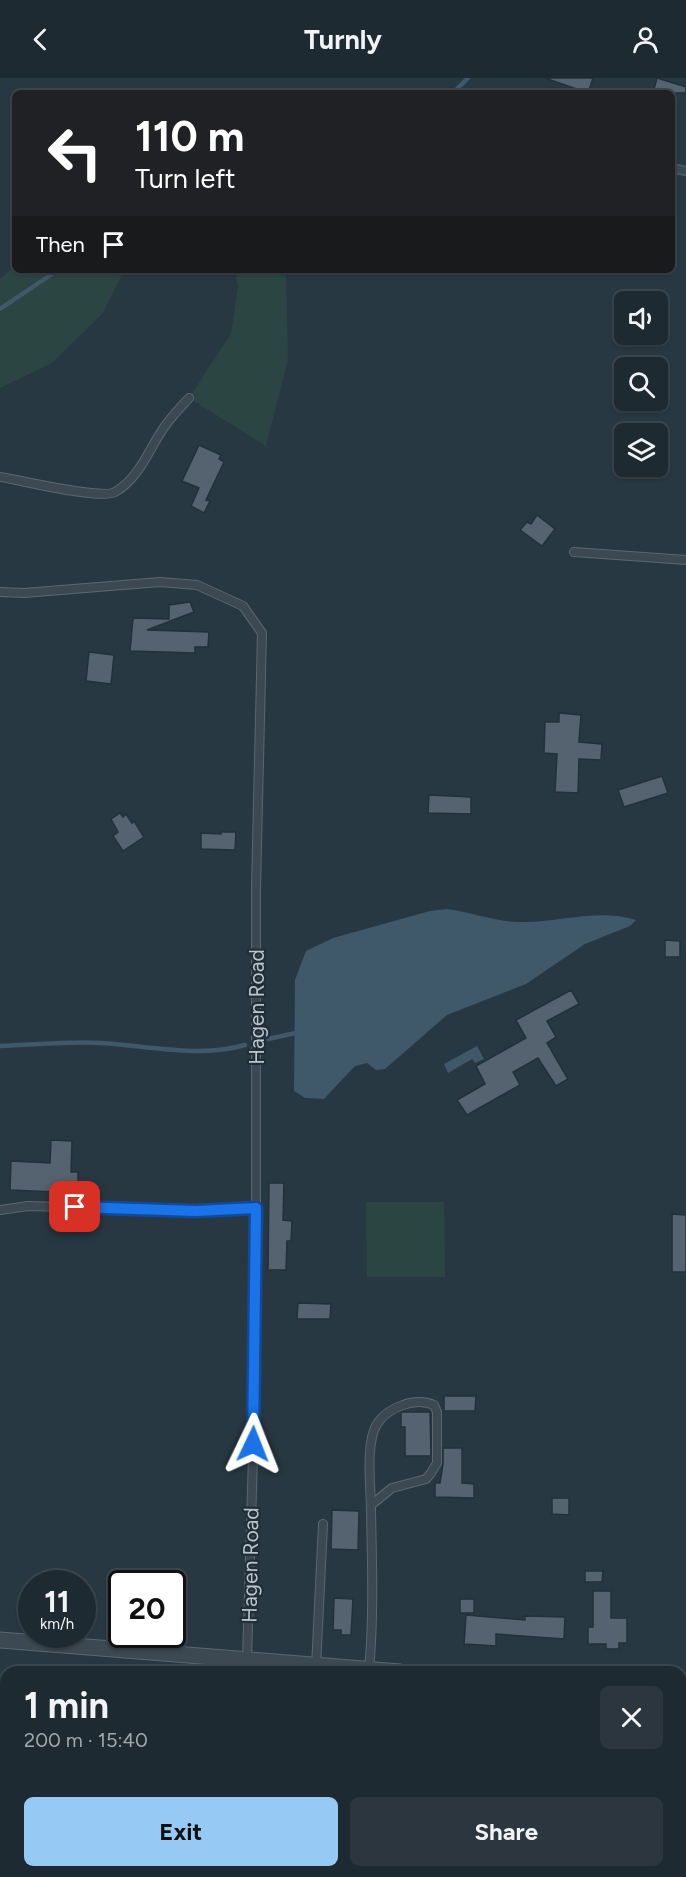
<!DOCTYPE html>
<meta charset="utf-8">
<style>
:root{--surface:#1e2a32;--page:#2b363e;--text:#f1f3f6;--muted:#a1a7ac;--line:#3c464d;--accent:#96caf4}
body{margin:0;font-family:Figtree,sans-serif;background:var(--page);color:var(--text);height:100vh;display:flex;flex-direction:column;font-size:22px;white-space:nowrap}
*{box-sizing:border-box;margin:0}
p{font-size:20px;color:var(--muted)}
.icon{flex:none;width:33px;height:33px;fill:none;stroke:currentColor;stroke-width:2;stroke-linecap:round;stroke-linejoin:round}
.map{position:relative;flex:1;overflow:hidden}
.panel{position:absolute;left:0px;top:1588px;width:687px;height:212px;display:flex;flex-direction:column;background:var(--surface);border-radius:18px 18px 0 0;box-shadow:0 2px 4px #0004,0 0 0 2px var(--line)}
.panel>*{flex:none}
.top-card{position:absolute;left:12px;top:12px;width:663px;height:183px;border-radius:9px;box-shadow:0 2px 4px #0004,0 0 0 2px var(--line);background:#202124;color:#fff;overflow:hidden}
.controls{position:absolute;left:614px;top:213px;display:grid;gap:12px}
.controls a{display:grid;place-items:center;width:54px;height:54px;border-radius:9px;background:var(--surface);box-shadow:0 2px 4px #0004,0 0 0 2px var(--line);font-size:30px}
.speed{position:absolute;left:18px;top:1492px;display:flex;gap:12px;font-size:30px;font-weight:700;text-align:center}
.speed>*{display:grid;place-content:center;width:78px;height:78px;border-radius:50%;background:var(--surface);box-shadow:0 2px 4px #0004,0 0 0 2px var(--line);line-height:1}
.speed small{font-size:15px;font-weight:400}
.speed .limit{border:3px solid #111;border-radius:9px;background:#fff;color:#111}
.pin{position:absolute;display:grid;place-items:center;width:51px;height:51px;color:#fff;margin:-26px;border-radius:12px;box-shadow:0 3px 9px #0006}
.me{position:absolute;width:66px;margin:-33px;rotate:2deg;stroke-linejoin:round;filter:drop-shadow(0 0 4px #0008)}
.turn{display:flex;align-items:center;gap:21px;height:126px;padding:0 24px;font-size:27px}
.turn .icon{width:78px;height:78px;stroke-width:2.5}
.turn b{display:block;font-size:42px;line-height:51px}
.then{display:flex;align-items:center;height:57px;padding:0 24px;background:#0003;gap:12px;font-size:22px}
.round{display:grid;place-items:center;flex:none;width:63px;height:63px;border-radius:9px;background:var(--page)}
.head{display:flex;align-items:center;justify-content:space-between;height:102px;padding:0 24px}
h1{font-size:36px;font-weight:700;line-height:45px}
.primary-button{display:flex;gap:12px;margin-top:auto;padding:12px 24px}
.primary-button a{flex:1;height:69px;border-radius:9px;background:var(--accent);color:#111;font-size:24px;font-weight:700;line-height:69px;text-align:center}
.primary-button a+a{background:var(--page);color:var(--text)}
header{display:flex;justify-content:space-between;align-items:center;height:78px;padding:0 24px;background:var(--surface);font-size:27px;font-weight:700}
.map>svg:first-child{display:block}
.green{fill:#2b4543}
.water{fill:#3f586a}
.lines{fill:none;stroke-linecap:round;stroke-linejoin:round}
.stream{stroke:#3f586a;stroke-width:4.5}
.building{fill:#54636f;stroke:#233039;stroke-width:1.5}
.service-casing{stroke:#5b676f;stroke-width:10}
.minor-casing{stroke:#5b676f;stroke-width:17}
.service{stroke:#3d4952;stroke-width:8}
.minor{stroke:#3d4952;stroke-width:15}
.route-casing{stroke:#114b97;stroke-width:15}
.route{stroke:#1a73e8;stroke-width:10}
.labels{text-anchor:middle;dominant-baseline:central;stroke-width:4.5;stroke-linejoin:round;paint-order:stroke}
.street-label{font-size:21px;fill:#bac4cc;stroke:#212e37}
</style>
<header><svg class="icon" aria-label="back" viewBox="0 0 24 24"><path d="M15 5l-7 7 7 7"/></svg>Turnly<svg class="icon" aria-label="person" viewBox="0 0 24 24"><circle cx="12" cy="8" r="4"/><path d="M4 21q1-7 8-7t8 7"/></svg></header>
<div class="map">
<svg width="686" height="1799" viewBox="0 0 686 1799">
<rect width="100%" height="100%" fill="#283842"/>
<g class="green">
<path d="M15,188V192H124L102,236L52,285L0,310V201Z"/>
<path d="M235,192H286L288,281L266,368L189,320L231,256L238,209Z"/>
<path d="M366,1124H444L445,1199H367Z"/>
</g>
<g class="water">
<path d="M447,831C471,834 496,844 520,844C560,845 597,830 636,842L630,848L585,866L526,906L447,937L385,991L376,992L367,985L355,988L324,1021L305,1020L294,1013L295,902L306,873L333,860L430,833Z"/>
<path d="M477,968L484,981L475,985L472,981L448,995L444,986Z"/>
</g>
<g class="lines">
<g class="stream">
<path d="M453,15L468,0"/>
<path d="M0,231L58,192"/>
<path d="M268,961L296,955"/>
<path d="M0,968C34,967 69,963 102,965C148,968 200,980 245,967"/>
</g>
</g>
<g class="building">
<path d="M545,0H593L588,15Z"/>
<path d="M657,0L686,9V15H653Z"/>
<path d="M199,367L221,377L219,381L224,384L206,422L210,423L204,435L191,428L199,410L182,403Z"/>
<path d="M537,437L555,451L542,468L520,452L527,444L531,446Z"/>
<path d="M190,524L194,534L147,552L209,554L208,569H195V575L130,573L133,540L169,541V527Z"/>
<path d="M89,574L114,577L111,606L86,603Z"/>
<path d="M559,635L581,637L579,664L602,666L601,682L579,681L578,715L555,714L557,676L544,675L545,644H559Z"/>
<path d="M662,698L668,715L624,729L618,712Z"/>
<path d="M429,717L471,719V736L428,735Z"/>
<path d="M120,735L123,739L126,736L132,745L134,743L144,759L123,773L113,758L118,754L111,741Z"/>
<path d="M221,754H236L235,772L201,771V755L221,756Z"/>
<path d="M665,862L680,863V879H665Z"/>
<path d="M571,912L579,926L547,943L556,959L547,965L568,1001L556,1008L538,980L513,994L520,1007L467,1037L457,1022L485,1006L476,988L526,960L516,942Z"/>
<path d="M51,1062L72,1063L71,1094H78V1115L10,1112L11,1083L50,1085Z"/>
<path d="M269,1105H284L283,1142L292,1143L291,1163H287L286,1192H268Z"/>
<path d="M672,1136L686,1137V1194H672Z"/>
<path d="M298,1225L331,1226L330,1241H297Z"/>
<path d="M444,1318H476L475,1333H444Z"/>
<path d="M401,1334H430L431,1378H405V1349H401Z"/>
<path d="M443,1370H462V1405L474,1406V1420L435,1419V1405H440L443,1386Z"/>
<path d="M552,1420H569V1437L552,1436Z"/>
<path d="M332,1432L359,1433L358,1472L331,1471Z"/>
<path d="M585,1493H603L602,1504H585Z"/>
<path d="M593,1513H611V1540H627V1565H619V1571H606V1566H588V1549H593Z"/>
<path d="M334,1520L353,1521L351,1557H341V1552H333Z"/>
<rect x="460" y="1521" width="14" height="14"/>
<path d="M466,1537L525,1542V1538L565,1539L564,1561L496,1556V1568L464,1566Z"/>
</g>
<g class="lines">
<defs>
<g id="service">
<path d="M672,90L686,93"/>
<path d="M0,399C20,402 101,422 115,414C140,400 149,370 165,348C172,338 181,329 189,320"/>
<path d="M574,474L686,482"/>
<path d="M0,514L24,515L160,504L197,507L243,528L262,555L256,810V1276L247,1582"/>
<path d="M0,1132L28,1128L196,1133L256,1130"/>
<path d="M316,1589L323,1446"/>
<path d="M369,1592C374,1539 372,1485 371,1432C371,1410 365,1365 377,1346C388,1329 415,1319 434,1327L437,1334V1385L431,1395L426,1401L392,1410L371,1427"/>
</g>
<g id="minor">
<path d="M0,1562L400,1594"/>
<path d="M681,1618H686"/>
<path d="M246,1799V1794"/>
</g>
</defs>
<use href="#service" class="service-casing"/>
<use href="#minor" class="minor-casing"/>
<use href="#service" class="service"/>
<use href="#minor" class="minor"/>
</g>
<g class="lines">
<defs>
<path id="route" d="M75,1129L196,1133L256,1130L253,1366"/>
</defs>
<use href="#route" class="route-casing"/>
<use href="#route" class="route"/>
</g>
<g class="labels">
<g class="street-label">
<text transform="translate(256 929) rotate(-90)">Hagen Road</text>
<text transform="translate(250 1487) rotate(-89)">Hagen Road</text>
</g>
</g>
</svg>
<div class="controls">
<a><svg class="icon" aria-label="sound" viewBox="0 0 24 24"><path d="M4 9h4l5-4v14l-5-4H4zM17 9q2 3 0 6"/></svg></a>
<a><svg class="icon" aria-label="search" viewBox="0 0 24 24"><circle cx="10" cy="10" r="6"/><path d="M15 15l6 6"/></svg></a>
<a><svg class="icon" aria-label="layers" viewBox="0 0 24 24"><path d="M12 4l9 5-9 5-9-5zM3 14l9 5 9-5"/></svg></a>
</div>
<div class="speed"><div>11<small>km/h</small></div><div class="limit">20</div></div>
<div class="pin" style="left:75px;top:1129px;background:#d93025"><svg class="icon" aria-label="arrive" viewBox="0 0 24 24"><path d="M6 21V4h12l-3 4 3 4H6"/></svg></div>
<svg class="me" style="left:253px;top:1366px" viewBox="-20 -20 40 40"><path d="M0-17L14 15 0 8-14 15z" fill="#1a73e8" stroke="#fff" stroke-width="4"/></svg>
<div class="top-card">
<div class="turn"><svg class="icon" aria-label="left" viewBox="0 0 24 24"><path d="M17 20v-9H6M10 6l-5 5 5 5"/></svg><div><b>110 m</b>Turn left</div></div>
<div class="then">Then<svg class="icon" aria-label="arrive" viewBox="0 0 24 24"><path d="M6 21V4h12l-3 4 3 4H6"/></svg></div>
</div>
<section class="panel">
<div class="head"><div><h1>1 min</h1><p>200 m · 15:40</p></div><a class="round"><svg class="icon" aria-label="close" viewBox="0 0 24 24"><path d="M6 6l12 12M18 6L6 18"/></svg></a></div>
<div class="primary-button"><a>Exit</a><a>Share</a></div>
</section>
</div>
